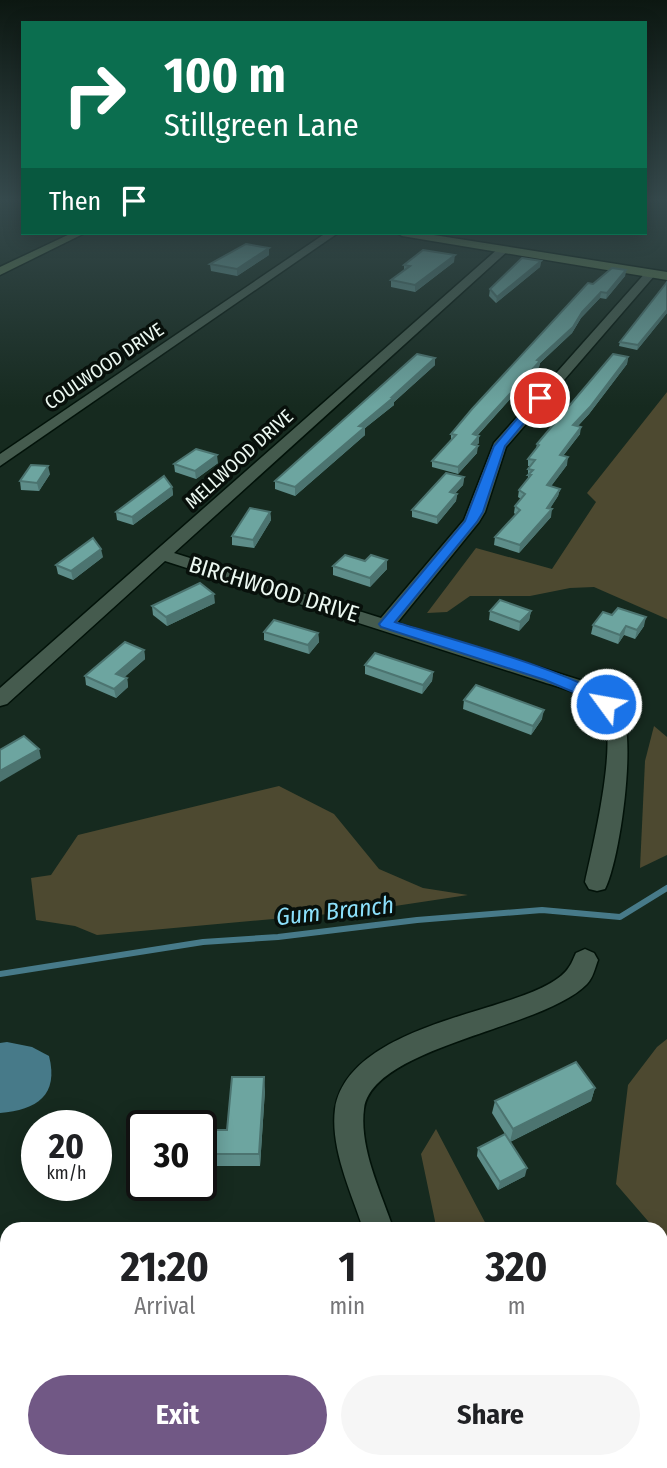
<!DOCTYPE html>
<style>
:root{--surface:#fff;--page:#f6f6f6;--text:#202124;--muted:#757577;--accent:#715885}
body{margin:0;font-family:"Fira Sans Condensed",sans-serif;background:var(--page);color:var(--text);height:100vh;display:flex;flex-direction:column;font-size:26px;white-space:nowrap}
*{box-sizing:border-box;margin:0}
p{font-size:23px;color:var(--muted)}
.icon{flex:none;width:38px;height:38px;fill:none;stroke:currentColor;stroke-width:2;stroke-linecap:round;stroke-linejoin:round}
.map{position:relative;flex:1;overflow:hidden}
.drawer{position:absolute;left:0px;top:1222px;width:668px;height:247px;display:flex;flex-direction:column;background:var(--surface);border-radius:21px 21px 0 0;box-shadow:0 4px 18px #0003}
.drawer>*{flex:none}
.guide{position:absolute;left:21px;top:21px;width:626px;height:214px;border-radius:0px;box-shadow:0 4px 18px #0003;background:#0b6e4f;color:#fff;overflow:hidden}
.speed{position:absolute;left:21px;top:1110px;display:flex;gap:14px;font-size:35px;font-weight:700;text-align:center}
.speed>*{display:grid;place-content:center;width:91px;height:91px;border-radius:50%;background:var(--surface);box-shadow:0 4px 18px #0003;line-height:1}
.speed small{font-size:18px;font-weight:400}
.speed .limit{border:4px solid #111;border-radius:10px;background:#fff;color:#111}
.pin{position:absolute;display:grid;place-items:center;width:60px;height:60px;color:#fff;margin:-30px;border:4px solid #fff;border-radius:50%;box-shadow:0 2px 7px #0007}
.me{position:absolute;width:77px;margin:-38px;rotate:302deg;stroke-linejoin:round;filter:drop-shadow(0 0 5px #0008)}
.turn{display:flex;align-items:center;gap:24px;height:147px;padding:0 28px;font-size:32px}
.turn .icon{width:91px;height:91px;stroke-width:2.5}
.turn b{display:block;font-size:49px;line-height:60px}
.then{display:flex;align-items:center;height:66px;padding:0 28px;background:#0003;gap:14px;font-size:26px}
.eta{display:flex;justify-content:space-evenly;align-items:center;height:119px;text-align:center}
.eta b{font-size:42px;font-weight:700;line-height:49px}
.primary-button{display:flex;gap:14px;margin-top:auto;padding:14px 28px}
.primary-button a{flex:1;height:80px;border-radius:42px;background:var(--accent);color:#fff;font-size:28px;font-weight:700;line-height:80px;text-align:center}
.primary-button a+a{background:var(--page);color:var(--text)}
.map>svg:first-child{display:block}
.green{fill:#4d4930}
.water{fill:#477a89}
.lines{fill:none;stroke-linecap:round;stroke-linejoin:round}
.stream{stroke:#477a89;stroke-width:6}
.street-casing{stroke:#021209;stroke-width:3}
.secondary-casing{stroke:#021209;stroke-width:3}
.street{fill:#455b4e;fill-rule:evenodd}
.secondary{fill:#57744c;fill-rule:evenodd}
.wall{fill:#5e8e8a}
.shaded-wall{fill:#4c7470}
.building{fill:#6da5a0;stroke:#4c7470;stroke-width:2}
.route{fill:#1a73e8;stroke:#114b97;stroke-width:2}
.labels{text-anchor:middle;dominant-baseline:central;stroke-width:7;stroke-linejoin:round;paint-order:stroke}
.far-street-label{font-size:19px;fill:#ecf8f1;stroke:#08100b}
.street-label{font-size:23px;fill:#ecf8f1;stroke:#08100b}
.water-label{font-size:24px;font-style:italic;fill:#8bdffa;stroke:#08100b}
</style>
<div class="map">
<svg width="667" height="1468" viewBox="0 0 667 1468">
<rect width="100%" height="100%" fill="#162a1f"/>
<g class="green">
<path d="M667,392V619L594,587L570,588L530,596H470L447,612L427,613L476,548L552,569L596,502L587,493Z"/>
<path d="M654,726L667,737V855L640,868L645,761Z"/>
<path d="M279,786L334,814L379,869L423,888L468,895L362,911L97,935L75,926L36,920L31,878L51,875L78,835Z"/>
<path d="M667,1039V1244L662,1237V1228H654L616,1184L628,1085L657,1047Z"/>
<path d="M436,1129L488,1228H434L435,1221L421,1154Z"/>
<path d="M662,1347L667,1354V1402H663L667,1417V1461L662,1460Z"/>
</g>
<path class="water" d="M7,1042L32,1047L49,1056C59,1095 37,1110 0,1113V1043Z"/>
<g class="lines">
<path class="stream" d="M0,974L203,942L278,937L417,920L542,910L620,917L667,888"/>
<defs>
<g id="street">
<path d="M326,233H338L0,466V454Z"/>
<path d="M500,247L510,249L174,553L381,618L464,520L494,443L647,271H655V275L506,447L485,512L479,522L397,623L583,681C597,687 613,695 621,709C637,737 620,860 605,889L597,891L589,889L585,882C592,849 620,736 601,711C588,694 562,688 543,682L165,561L7,704L0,706V688Z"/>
<path d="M585,949L594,953L598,960C595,968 593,978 587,984C544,1029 372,1046 364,1109C359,1148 381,1192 393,1228H363C351,1192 330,1148 335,1109C345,1042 451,1020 504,1002C523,996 559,984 569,967C572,963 574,957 576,953Z"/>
<path d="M386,1461H422L421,1468H385Z"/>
</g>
<g id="secondary">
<path d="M72,233H85L0,275V267Z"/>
<path d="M397,233H421L667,272V280L402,236Z"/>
</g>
</defs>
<use href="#street" class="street-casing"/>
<use href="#secondary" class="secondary-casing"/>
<use href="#street" class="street"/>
<use href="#secondary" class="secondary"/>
</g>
<g class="wall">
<path d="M269,255L237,276L211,271L210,264Z"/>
<path d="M541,261L540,267L496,303L489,296L490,289Z"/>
<path d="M454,262L415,292L391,287V280L404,270V265Z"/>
<path d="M626,270L625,276L606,299L600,298L581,318L572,333L540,363L539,367L477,436L479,443L476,445L477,453L458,474L432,467V461L451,441V434L593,284Z"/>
<path d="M667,282V313L637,350L619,346L620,342Z"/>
<path d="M628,357L627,364L589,414L578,426L580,434L563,456L567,465L551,486L560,489L558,496L550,508L551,517L519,553L494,545L495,537L516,515L514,513L515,506L521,499L518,497L519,490L528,479V469L530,466H528V459L536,449L537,444Z"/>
<path d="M435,358V365L394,402V405L365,428V435L295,496L275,489V481Z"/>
<path d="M218,463L196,479L175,472L174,464Z"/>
<path d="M50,474L39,491L21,490L20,481Z"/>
<path d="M464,477L463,485L455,493L457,494L456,501L437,524L412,517V510Z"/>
<path d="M172,487L173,495L133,525L117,520L116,512Z"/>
<path d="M270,512L271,520L254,548L232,545V536Z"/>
<path d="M103,557L73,580L58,574L56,565Z"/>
<path d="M387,560V569L370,587L333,575V566L365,561Z"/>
<path d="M215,603L167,626L153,615L152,606Z"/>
<path d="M490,611H531L529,620L519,631L489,620Z"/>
<path d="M593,625L644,626L635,639L624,635L618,644L591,634Z"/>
<path d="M264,632L318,633L319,642L309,654L264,640Z"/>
<path d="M144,650L145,659L124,677L127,678L128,687L116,698L86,685L85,676Z"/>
<path d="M365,665L433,672L432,681L422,694L365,674Z"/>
<path d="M464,700L542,719L531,735L463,709Z"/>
<path d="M595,1088L591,1101L510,1142L492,1113L495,1101Z"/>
<path d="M265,1090L260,1166H204L202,1154L227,1130Z"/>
<path d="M478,1148L525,1176L498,1190L477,1156Z"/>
</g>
<g class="shaded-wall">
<path d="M269,248V255L237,276V269Z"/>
<path d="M455,255L454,262L415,292V285Z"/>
<path d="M541,261L540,267L496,303L497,297Z"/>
<path d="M626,270L625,276L606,299L607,293Z"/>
<path d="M601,292L600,298L581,318L572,333L540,363L539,367L472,441L473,434L537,360Z"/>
<path d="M667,310V313L637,350L638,345Z"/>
<path d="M628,357L627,364L589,414L572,432L573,425Z"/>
<path d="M435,358V365L394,402V405L365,428V435L295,496V487L359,426Z"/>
<path d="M581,427L580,434L558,462L560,455Z"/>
<path d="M479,436V443L471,451L472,444Z"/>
<path d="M478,446L477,453L458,474V467Z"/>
<path d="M217,455L218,463L196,479L195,471Z"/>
<path d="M568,457L567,465L546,493L547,485Z"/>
<path d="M48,466L50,474L39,491L37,483Z"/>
<path d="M464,477L463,485L450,499V492Z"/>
<path d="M172,487L173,495L133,525L132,517Z"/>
<path d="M560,489L558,496L546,515L547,508Z"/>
<path d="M457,494L456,501L437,524V517Z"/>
<path d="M552,509L551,517L519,553L520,545Z"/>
<path d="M270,512L271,520L254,548L253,540Z"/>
<path d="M101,549L103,557L73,580L71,571Z"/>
<path d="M387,560V569L370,587V578Z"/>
<path d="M214,594L215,603L167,626L166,617Z"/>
<path d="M531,611L529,620L519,631L520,622Z"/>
<path d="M646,617L644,626L635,639L637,630Z"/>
<path d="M626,626L624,635L618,644L620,635Z"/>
<path d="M318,633L319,642L309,654L308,645Z"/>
<path d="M144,650L145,659L118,683L116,674Z"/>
<path d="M433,672L432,681L422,694L423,685Z"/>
<path d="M127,678L128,687L116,698L114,689Z"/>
<path d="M544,710L542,719L531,735L533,726Z"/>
<path d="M39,749L41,758L0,782V771Z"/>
<path d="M264,1077L265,1090L260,1166L259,1154Z"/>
<path d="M595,1088L591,1101L510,1142L513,1129Z"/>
<path d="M527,1168L525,1176L498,1190L500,1182Z"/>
</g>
<g class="building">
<path d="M246,244L269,248L237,269L210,264Z"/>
<path d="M423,250L455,255L415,285L391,280L410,266L404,265Z"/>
<path d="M522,258L541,261L497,297L490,289Z"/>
<path d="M612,268L626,270L607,293L601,292L582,312L573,327L537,360L540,361L473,434L479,436L472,444L478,446L458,467L432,461L456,435L451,434L472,409L588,283L593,284Z"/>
<path d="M667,282V310L638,345L620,342Z"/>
<path d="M417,354L435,358L392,397H394L359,426L365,427L295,487L275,481Z"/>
<path d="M613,354L628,357L590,407L573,425L581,427L560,455L568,457L547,485L560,489L547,508L552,509L520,545L495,537L520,510L515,506L525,494L519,490L531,475H528L533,470L528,469L535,460L528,459L539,445L537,444Z"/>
<path d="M196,449L217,455L195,471L174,464Z"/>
<path d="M31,465L48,466L37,483L20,481Z"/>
<path d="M446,473L464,477L450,492L457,494L437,517L412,510Z"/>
<path d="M164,476L172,487L132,517L116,512Z"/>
<path d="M250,508L270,512L253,540L232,536Z"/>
<path d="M93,538L101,549L71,571L56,565Z"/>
<path d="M345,555L365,561L371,555L387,560L370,578L333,566Z"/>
<path d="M200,583L214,594L166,617L152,606Z"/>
<path d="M500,600L531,611L520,622L490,611Z"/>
<path d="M618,608L646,617L637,630L626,626L620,635L593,625L603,612L612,615Z"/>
<path d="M274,620L318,633L308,645L264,632Z"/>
<path d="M125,642L144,650L116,674L127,678L114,689L85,676Z"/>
<path d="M375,653L433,672L423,685L365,665Z"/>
<path d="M476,685L544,710L533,726L464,700Z"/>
<path d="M24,736L39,749L0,771V750Z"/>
<path d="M576,1062L595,1088L513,1129L495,1101Z"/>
<path d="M232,1077H264L259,1154H202L205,1130H227Z"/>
<path d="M505,1134L527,1168L500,1182L478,1148Z"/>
<path d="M534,1461H548L553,1468H526Z"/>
</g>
<linearGradient id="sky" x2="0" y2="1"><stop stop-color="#0c1711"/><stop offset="0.49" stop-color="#364a4d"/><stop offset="1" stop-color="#364a4d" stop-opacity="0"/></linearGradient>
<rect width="667" height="407" fill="url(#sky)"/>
<path class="route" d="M536,396L545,398L505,446L483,512L477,522L395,622C436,635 592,676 613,704L606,710L585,697L545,680L381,627L379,624L465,521L494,446Z"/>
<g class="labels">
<g class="far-street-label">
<text transform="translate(104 366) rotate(-34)">COULWOOD DRIVE</text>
<text transform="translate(239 459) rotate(-42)">MELLWOOD DRIVE</text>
</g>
<g class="street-label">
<text transform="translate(274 589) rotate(17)">BIRCHWOOD DRIVE</text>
</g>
<g class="water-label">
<text transform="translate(335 911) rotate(-6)">Gum Branch</text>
</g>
</g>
</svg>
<div class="speed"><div>20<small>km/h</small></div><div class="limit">30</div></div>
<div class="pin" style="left:540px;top:398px;background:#d93025"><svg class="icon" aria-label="arrive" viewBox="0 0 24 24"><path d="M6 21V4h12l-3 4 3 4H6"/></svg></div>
<svg class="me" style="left:606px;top:704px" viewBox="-20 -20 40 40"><circle r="17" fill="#1a73e8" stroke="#fff" stroke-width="3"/><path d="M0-11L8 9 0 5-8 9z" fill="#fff"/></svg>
<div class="guide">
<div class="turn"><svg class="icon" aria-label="right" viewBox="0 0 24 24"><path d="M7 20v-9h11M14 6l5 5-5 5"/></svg><div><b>100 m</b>Stillgreen Lane</div></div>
<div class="then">Then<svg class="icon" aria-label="arrive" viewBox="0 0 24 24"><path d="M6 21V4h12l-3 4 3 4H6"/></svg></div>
</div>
<section class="drawer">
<div class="eta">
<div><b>21:20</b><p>Arrival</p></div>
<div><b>1</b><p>min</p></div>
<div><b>320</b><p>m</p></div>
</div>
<div class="primary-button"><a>Exit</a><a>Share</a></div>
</section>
</div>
